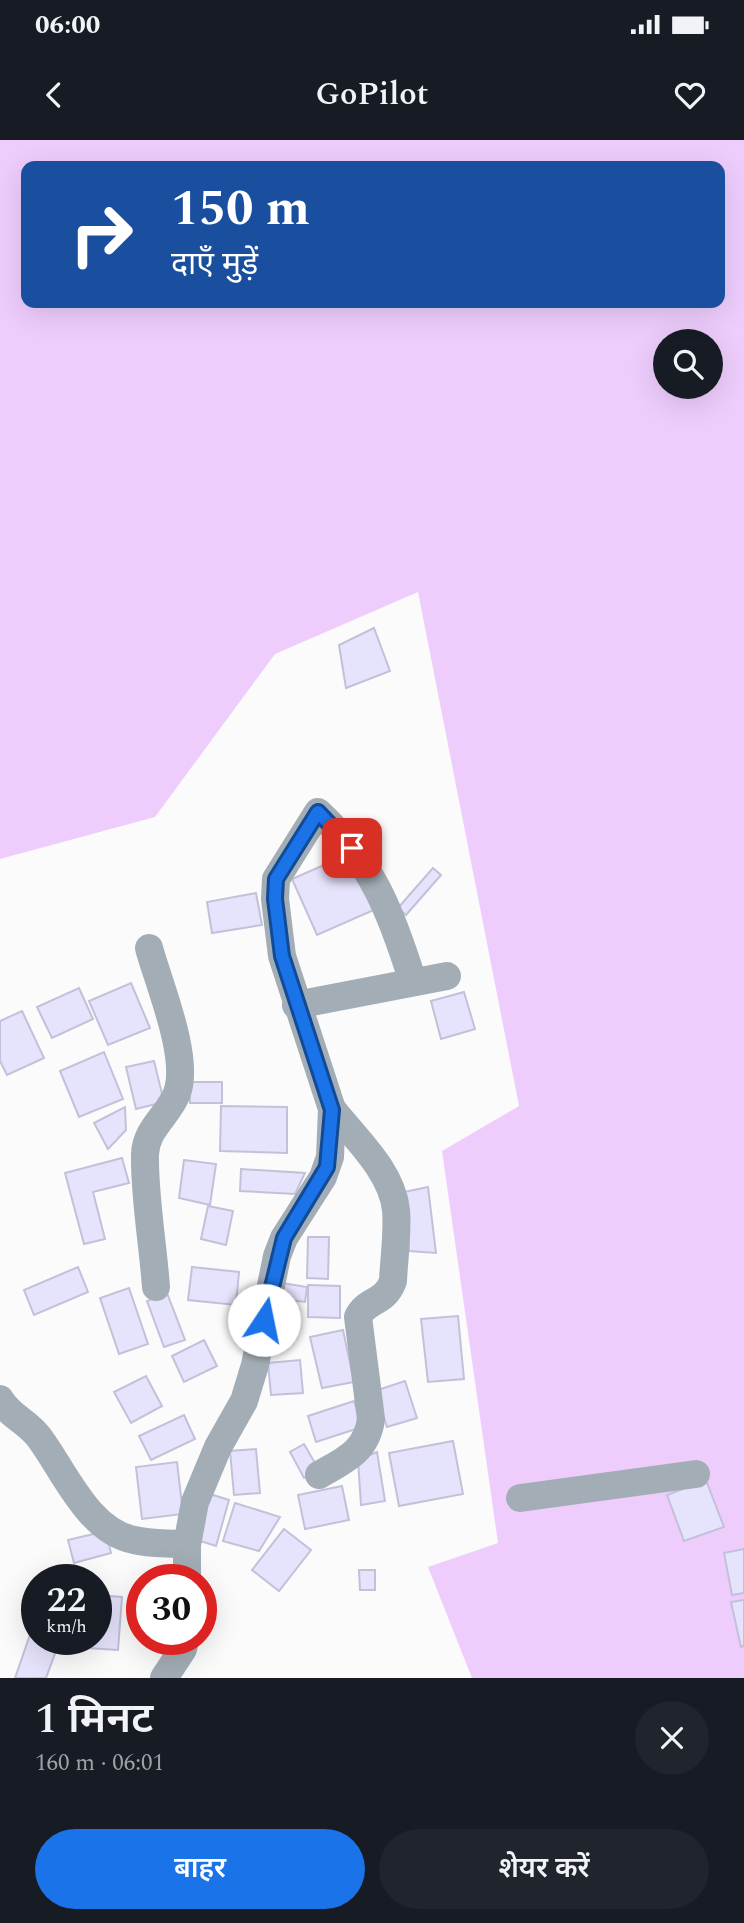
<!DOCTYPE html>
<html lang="hi">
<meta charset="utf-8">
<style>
:root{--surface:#171b24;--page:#20242c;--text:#f1f3f6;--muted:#9ea1a6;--accent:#1a73e8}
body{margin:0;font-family:Spectral,"Noto Sans Devanagari",serif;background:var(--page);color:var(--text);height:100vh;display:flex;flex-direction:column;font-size:26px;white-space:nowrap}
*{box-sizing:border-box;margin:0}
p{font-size:23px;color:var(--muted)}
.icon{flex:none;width:38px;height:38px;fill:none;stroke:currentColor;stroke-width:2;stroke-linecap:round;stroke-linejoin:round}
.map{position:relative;height:1538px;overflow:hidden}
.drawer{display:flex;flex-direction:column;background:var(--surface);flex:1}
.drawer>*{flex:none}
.guide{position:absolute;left:21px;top:21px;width:704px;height:147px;border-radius:14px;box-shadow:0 7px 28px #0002;background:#1a4fa0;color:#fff;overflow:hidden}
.buttons{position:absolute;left:653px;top:189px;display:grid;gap:14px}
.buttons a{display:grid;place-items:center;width:70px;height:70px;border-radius:50%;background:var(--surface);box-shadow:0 7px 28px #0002;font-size:35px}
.speed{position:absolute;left:21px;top:1424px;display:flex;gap:14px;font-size:35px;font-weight:700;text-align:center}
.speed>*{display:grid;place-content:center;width:91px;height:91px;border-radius:50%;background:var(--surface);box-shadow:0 7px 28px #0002;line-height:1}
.speed small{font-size:18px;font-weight:400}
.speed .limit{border:10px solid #d22;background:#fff;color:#111}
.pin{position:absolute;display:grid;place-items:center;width:60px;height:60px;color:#fff;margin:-30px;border-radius:14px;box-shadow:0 4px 10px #0006}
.me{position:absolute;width:77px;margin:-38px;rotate:11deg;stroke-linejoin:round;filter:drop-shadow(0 0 5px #0008)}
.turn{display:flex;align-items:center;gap:24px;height:147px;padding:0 35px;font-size:32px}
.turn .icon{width:91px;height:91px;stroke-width:2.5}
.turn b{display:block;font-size:49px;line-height:60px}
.round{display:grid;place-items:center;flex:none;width:74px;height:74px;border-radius:37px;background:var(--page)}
.overview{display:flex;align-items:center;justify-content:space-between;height:119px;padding:0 35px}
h1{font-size:42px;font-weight:600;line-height:52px}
.primary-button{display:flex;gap:14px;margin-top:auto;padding:14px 35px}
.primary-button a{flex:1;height:80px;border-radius:42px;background:var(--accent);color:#fff;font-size:28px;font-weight:600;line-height:80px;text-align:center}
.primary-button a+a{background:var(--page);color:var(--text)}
.status{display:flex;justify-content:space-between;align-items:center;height:49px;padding:0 35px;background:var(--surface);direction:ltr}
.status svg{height:19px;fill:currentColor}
header{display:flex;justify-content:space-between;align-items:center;height:91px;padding:0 35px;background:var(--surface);font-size:32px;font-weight:600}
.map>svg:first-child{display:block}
.green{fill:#eecdfd;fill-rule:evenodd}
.building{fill:#e6e3fc;stroke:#c3c1d9;stroke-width:2}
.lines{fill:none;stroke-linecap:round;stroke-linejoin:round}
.street{stroke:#a3adb5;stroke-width:28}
.route-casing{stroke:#114b97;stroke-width:18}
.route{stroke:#1a73e8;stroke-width:12}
</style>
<div class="status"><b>06:00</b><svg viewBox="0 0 49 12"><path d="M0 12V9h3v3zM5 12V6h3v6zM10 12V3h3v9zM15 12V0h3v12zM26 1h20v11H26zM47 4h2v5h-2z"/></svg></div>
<header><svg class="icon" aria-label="back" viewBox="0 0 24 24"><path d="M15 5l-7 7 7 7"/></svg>GoPilot<svg class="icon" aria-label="heart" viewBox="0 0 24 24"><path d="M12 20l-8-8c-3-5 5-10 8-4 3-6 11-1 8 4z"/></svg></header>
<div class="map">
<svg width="744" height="1538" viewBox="0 0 744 1538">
<rect width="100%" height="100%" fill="#fbfbfb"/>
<path class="green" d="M0,0H744V1538H472L428,1427L498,1403L442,1011L519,966L418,452L275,514L155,677L0,719ZM26,26H719V163H26ZM665,201H710V247H665Z"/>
<g class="building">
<path d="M374,488L390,531L346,548L339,505Z"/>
<path d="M351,713L376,769L317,795L292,739Z"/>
<path d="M433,728L441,735L406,775L398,768Z"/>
<path d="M256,753L262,785L212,793L207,762Z"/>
<path d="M131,843L150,888L108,905L89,861Z"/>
<path d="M79,848L93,879L52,898L37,867Z"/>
<path d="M464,852L475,889L441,899L431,861Z"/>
<path d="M22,871L44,918L7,935L0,921V881Z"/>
<path d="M104,912L123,959L79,977L60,931Z"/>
<path d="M154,921L164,962L136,969L126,927Z"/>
<path d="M189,942H222V963H190Z"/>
<path d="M221,966L287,967V1013L220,1011Z"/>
<path d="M125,967L126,990L108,1009L94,983Z"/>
<path d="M122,1018L129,1043L93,1052L105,1099L84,1104L65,1033Z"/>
<path d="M184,1020L216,1024L210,1065L179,1058Z"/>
<path d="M241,1029L305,1033L295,1054L240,1051Z"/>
<path d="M428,1047L436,1113L409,1111L404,1052Z"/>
<path d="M208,1066L233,1071L226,1105L201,1099Z"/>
<path d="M308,1097H329L328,1139L307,1138Z"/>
<path d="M78,1127L88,1152L34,1175L24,1150Z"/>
<path d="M192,1127L239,1132L236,1165L188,1160Z"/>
<path d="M276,1142L307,1147L305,1162L274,1158Z"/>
<path d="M308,1145L340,1146V1178L308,1177Z"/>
<path d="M129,1148L148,1204L119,1214L100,1158Z"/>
<path d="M167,1153L185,1200L164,1207L147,1161Z"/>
<path d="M458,1176L464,1239L428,1242L421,1179Z"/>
<path d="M343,1190L354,1242L322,1248L310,1197Z"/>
<path d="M204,1200L217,1226L184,1242L172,1216Z"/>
<path d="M300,1220L303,1253L271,1255L268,1223Z"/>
<path d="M146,1236L162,1266L131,1283L114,1252Z"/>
<path d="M405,1241L417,1278L387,1287L375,1251Z"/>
<path d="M354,1261L362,1287L316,1302L308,1276Z"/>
<path d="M184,1275L195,1299L151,1320L139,1296Z"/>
<path d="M453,1301L463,1354L399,1366L389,1313Z"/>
<path d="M304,1304L319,1330L304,1338L290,1312Z"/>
<path d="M256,1309L260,1353L234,1355L230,1311Z"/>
<path d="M377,1312L385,1361L361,1365L358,1320Z"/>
<path d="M177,1322L183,1374L142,1379L136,1327Z"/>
<path d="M706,1340L724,1387L684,1401L667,1355Z"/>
<path d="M342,1346L349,1380L305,1389L298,1355Z"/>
<path d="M207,1353L229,1360L216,1406L194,1399Z"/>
<path d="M235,1363L280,1377L259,1411L223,1401Z"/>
<path d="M284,1389L311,1410L279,1451L252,1430Z"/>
<path d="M106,1391L111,1413L74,1423L68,1400Z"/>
<path d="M744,1409V1453L732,1455L724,1413Z"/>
<path d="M359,1430H375V1450H360Z"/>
<path d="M96,1455L122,1457L118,1510L87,1508L88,1500H96Z"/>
<path d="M744,1460V1506L741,1507L731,1462Z"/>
<path d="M32,1489L37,1491V1500H60L46,1538H15Z"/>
</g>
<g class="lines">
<g class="street">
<path d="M149,808C159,845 190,917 177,953C169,975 146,988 145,1014C144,1054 153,1105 156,1147"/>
<path d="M296,865L447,836"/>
<path d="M0,1259C10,1276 26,1281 38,1296C63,1328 87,1391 134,1400C151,1404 170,1403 187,1405"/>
<path d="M319,1335C345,1320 367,1311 371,1279L358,1177C366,1159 385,1164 393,1141C394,1118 398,1093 396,1070C392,1031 355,998 332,969"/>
<path d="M520,1358L696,1334"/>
<path d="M187,1440V1405L195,1362L218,1307L244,1261L255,1225L277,1116L284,1098L323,1037L330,1017L332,969L282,816L275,759L276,739L318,672C372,722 391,772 413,842"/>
<path d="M164,1538L183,1509L185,1500"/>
</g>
</g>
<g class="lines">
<defs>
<path id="route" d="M264,1180L284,1098L327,1027L332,970L282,816L275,759L276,739L318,672L352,708"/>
</defs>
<use href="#route" class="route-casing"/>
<use href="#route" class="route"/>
</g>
</svg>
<div class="buttons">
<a><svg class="icon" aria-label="search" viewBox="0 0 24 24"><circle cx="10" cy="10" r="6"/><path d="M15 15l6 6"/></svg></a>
</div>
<div class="speed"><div>22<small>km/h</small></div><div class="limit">30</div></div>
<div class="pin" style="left:352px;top:708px;background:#d93025"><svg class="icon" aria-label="arrive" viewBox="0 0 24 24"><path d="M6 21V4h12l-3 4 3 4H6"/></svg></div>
<svg class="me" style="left:264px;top:1180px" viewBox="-20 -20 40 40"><circle r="19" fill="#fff"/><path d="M0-13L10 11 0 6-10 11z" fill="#1a73e8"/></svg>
<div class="guide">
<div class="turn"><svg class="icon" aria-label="right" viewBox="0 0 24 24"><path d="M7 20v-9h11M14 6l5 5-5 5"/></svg><div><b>150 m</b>दाएँ मुड़ें</div></div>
</div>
</div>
<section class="drawer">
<div class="overview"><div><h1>1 मिनट</h1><p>160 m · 06:01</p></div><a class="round"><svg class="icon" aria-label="close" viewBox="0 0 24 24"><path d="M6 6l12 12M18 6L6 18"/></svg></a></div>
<div class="primary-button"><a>बाहर</a><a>शेयर करें</a></div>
</section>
